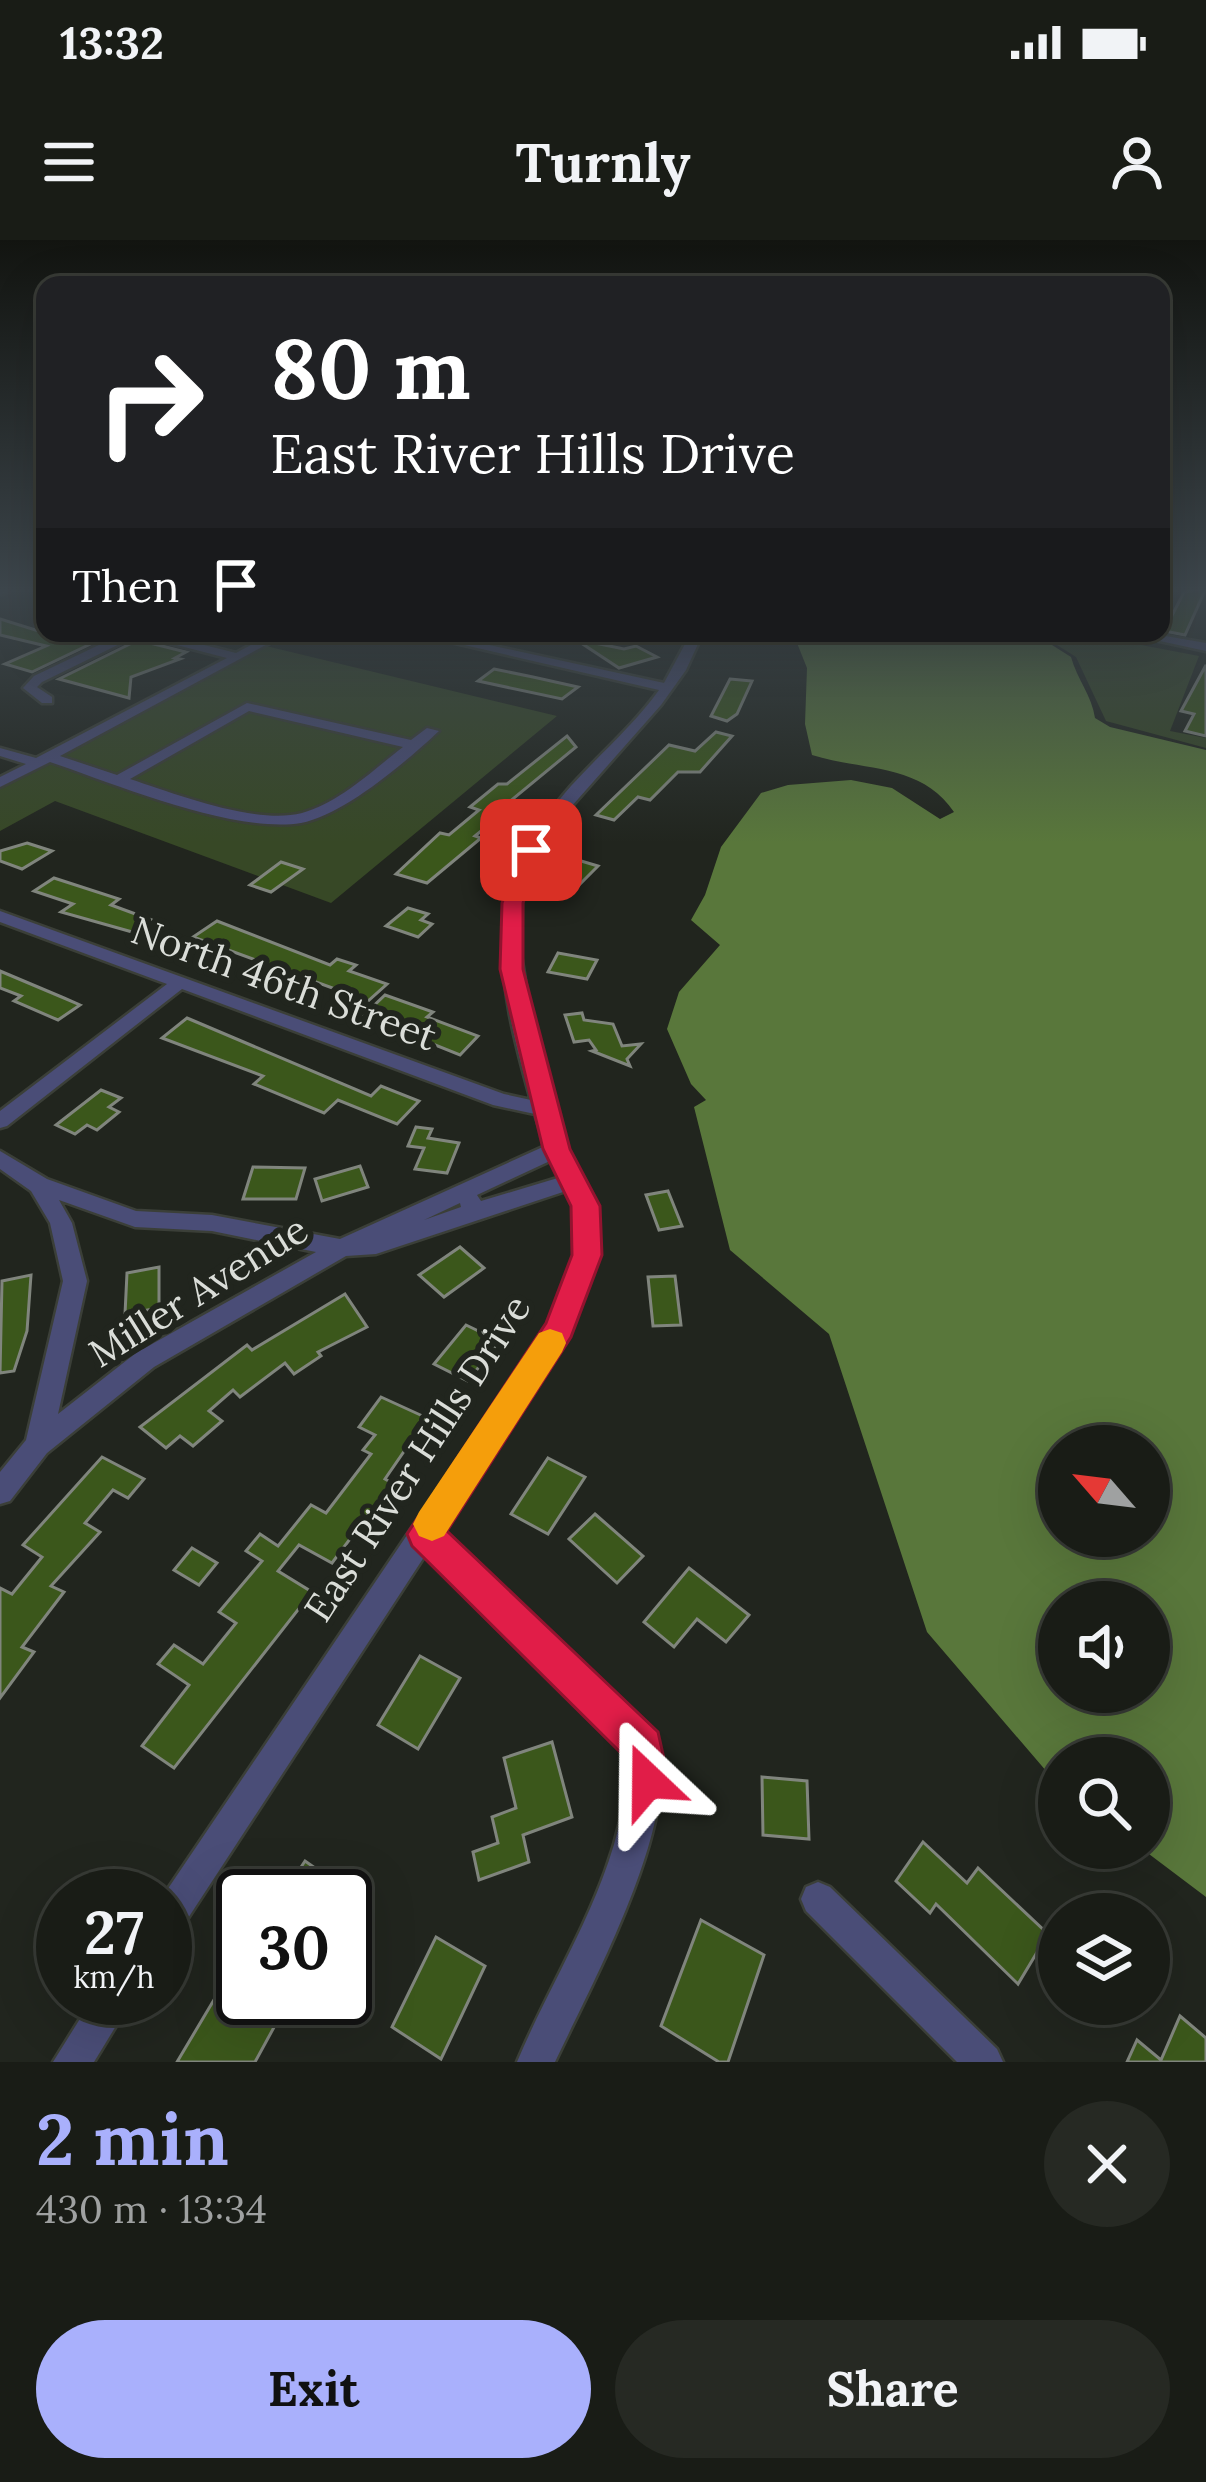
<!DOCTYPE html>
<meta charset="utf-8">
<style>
:root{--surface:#191c16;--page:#262923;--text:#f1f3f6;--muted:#9fa1a1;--line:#373a35;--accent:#a9b0fc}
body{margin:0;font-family:Lora,serif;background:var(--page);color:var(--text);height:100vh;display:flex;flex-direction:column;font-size:45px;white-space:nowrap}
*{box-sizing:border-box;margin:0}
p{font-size:39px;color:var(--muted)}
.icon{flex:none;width:66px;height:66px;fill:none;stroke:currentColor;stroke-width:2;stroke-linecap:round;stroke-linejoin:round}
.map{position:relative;height:1822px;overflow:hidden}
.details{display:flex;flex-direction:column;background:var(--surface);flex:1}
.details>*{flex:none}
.guide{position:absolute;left:36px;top:36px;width:1134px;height:366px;border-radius:24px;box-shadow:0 12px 48px #0002,0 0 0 3px var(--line);background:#202124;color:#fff;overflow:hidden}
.needle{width:78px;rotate:298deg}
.controls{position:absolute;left:1038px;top:1185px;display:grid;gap:24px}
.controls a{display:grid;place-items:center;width:132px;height:132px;border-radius:50%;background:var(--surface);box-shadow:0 12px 48px #0002,0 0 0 3px var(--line);font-size:60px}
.speed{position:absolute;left:36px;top:1629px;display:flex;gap:24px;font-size:60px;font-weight:700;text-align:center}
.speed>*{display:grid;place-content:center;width:156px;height:156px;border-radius:50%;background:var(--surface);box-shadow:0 12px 48px #0002,0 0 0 3px var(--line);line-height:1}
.speed small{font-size:30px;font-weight:400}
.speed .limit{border:6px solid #111;border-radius:18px;background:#fff;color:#111}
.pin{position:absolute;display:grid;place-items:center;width:102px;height:102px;color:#fff;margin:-51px;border-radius:24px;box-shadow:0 6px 18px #0006}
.me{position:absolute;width:132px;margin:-66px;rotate:337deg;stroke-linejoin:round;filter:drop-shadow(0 0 9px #0008)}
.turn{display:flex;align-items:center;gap:42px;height:252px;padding:0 36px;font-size:54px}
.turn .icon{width:156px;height:156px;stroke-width:2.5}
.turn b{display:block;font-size:84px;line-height:102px}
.then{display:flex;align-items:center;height:114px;padding:0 36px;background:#0003;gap:24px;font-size:45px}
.round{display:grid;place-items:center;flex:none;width:126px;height:126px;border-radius:63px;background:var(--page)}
.headline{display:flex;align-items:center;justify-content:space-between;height:204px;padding:0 36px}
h1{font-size:72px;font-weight:800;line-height:90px;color:var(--accent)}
.action{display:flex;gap:24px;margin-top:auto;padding:24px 36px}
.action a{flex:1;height:138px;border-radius:72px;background:var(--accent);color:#111;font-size:48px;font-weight:800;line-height:138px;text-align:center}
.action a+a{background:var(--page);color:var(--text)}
.status{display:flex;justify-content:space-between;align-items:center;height:84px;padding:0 60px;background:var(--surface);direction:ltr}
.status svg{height:33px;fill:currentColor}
header{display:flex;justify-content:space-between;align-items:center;height:156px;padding:0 36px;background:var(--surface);font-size:54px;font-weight:800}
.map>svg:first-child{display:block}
.green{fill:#374826}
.water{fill:#59773b;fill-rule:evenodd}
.building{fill:#3b571b;stroke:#80857d;stroke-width:3}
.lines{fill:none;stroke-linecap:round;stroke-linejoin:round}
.minor-casing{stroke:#3b3f38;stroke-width:5}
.minor{fill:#4a4d77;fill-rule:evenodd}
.route{fill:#e11d48;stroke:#92132f;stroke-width:3}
.slow{fill:#f59e0b}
.labels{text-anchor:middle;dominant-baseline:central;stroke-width:12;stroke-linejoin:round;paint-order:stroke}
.street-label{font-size:39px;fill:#daddd8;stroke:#21251e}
</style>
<div class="status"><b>13:32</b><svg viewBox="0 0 49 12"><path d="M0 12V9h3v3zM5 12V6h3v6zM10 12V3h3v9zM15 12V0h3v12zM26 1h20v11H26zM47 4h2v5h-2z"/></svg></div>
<header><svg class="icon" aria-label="menu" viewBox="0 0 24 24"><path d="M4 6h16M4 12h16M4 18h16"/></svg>Turnly<svg class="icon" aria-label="person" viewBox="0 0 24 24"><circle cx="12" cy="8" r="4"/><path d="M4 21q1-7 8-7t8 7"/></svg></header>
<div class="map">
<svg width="1206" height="1822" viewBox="0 0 1206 1822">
<rect width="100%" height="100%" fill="#21251e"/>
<g class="green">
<path d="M1038,393H1106L1110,399L1199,416L1170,491L1206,498V508L1106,481L1076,417Z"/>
<path d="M266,406L557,476L331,663L55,561L0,591V548Z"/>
</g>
<path class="water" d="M793,393H1033L1071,417C1077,439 1092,456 1095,478L1110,487L1206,510V1657L1141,1608H1149V1518H1059V1546L927,1392L829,1094L730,1010L694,867L706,860L691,844L667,789L679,752L720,705L691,680L705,655L721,607L761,553L788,545L851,540L892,548L940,579L954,572C921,523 863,531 812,515L805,484L807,428ZM1059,1206H1149V1296H1059ZM1059,1362H1149V1452H1059Z"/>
<g class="building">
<path d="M1206,348L1185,395L1164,391L1184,352Z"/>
<path d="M0,379L45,393L105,397L32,432L5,424L46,406L0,395Z"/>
<path d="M575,399L624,409L636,406L657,417L619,428Z"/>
<path d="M138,400L186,412L175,418L180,419L131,437L129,458L59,439Z"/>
<path d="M1206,425V496L1185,491L1194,474L1181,471Z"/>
<path d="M494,429L533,437L578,447L562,459L478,441Z"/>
<path d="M730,439L752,441L737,474L727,481L711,476Z"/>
<path d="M716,492L732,496L700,532H678L650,560L638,557L614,580L596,575L669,505L695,511Z"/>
<path d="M567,496L576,507L509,562L515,563L475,596L481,598L427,643L396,634L440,593L449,595L479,570L470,567L498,544H507Z"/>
<path d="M27,603L52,611L22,629L0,621V611Z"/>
<path d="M571,618L598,626L577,647L549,639Z"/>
<path d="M281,622L303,629L271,652L250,645Z"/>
<path d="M54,638L119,659L111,665L160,683L143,695L61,672L73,664L34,651Z"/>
<path d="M408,668L428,674L421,680L432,684L418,697L386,686Z"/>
<path d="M217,681L330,725L337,719L356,725L349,731L387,744L368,761L193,697Z"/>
<path d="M558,713L597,720L587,739L548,732Z"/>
<path d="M0,731L64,758L80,765L58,780L14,761L21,756L0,748Z"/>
<path d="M385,755L433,772L427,777L478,796L460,815L363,776Z"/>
<path d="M582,773L584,780L613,784L622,806L641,804L627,819L630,826L592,811L596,810L589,800L574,802L565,775Z"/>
<path d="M187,778L371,856L381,846L419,861L397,884L338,860L324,873L254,844L263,836L162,798Z"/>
<path d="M101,850L121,858L109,867L119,872L97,890L87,885L75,894L56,885Z"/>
<path d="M416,887L432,889L428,898L459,903L447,933L415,929L424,908L408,906Z"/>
<path d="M360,926L368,947L322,961L315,939Z"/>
<path d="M253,927L305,928L296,959H243Z"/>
<path d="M668,951L682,986L659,990L646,955Z"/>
<path d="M460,1007L484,1028L444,1057L419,1035Z"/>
<path d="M159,1027V1068L125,1074L127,1033Z"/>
<path d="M31,1035L27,1091L14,1131L0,1133L2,1041Z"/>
<path d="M675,1036L681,1085L653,1086L648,1037Z"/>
<path d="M345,1054L367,1087L318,1112L321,1116L294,1134L285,1123L240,1157L233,1150L209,1171L222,1181L193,1206L180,1196L166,1208L140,1187L247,1105L252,1110Z"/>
<path d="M466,1085L499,1101L468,1141L434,1124Z"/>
<path d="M381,1157L427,1178L385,1239L392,1243L332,1323L299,1305L278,1331L312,1352L174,1528L142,1506L189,1445L158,1424L174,1405L203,1424L236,1383L219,1372L262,1321L246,1311L260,1294L278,1306L311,1265L326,1273L371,1214L363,1210L375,1195L359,1187Z"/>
<path d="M102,1217L144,1239L128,1258L113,1250L85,1283L100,1292L51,1346L64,1352L22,1407L34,1412L0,1458V1348L12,1354L42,1317L23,1305Z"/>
<path d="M548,1218L585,1237L548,1294L511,1274Z"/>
<path d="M595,1274L643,1316L617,1343L569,1299Z"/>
<path d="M192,1308L217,1323L199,1345L174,1330Z"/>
<path d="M689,1328L749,1375L726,1402L697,1379L674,1407L644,1382Z"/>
<path d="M420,1416L460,1438L418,1509L378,1485Z"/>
<path d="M552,1502L572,1577L523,1595L529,1622L479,1640L473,1612L498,1603L492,1577L516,1568L504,1518Z"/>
<path d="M762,1537L807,1541L809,1599L763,1595Z"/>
<path d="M923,1602L967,1643L978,1628L1048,1694L1018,1744L936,1664L930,1673L896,1641Z"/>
<path d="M305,1621L355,1656H282Z"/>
<path d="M701,1680L764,1715L728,1822H719L661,1786Z"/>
<path d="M436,1697L485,1726L441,1819L392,1787Z"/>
<path d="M243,1711V1758H290L255,1822H177Z"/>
<path d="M1180,1776L1206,1798V1822H1127L1137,1800L1161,1820Z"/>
</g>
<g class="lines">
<defs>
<g id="minor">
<path d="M0,348L7,350L8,352L0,355Z"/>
<path d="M1161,348H1172L1161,353Z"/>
<path d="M124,393H156L236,413L273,393H288L60,516L117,535L247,463L411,500L427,488L439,491C407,521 344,575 301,583C234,594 115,544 50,522L0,547V537L26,524L0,516V508L36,518L227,418L138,395L42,442L37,447L52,457V463H42L23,448L34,436ZM249,471L403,507C373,530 339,563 302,573C255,585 176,554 130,539Z"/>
<path d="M412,393H434L664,443L691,393H703L686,430L661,465L556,584L537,619L522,660L521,715L532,784L567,909L597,966L599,997L588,1044L568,1096L441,1291L655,1495C687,1572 589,1749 555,1822H517C560,1720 628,1627 628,1513L426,1314L177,1695L165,1700L163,1656L549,1085C566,1042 589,996 569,950L376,1014L346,1016L154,1127L47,1213L10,1261L0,1264V1232L26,1200L63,1041L50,983L31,951L0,929V911L47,939L136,971L212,975L340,999L545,906L535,874L493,865L182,749L7,886L0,888V871L167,744L0,682V671L504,854L531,860C496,735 479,651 571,546C600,514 634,485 659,450ZM552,920L561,937L481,961L477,955ZM59,960L135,987L212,991L316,1012L136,1113L58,1174L87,1041L72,983ZM460,963L461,967L424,980Z"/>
<path d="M1123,393H1148L1206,403V411Z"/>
<path d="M818,1642L830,1647L997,1809L1003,1822H957L806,1671L801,1659L806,1647Z"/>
<path d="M93,1758H133L94,1822H53Z"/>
</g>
</defs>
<use href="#minor" class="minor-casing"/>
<use href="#minor" class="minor"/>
</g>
<linearGradient id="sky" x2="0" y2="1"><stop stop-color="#121410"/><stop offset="0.58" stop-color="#3d464c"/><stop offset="1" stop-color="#3d464c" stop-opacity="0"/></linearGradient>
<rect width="1206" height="603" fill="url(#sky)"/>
<path class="route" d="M524,606L541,610L523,663V729L570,909L600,966L602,1015L571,1097L447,1291L658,1492L669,1541L663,1556L648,1562L633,1556L624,1516L412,1306L407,1294L546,1083L572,1015L571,966L543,909L500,729L502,663Z"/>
<path class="slow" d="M550,1089L562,1093L566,1103L562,1112L444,1296L432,1301L419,1296L413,1284L419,1272L539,1093Z"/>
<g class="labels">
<g class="street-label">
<text transform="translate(284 743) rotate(20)">North 46th Street</text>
<text transform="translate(198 1051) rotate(-32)">Miller Avenue</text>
<text transform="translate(417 1218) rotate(-57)">East River Hills Drive</text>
</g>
</g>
</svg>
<div class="controls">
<a><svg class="needle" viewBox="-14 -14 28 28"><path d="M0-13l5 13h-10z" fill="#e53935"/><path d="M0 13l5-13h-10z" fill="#9fa1a1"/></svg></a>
<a><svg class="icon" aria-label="sound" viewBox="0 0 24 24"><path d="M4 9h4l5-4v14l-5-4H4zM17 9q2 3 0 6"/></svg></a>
<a><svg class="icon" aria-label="search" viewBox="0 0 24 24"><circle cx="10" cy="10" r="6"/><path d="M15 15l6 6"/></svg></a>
<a><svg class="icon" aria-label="layers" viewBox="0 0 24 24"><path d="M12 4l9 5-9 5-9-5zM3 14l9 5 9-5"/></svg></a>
</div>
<div class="speed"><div>27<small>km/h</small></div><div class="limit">30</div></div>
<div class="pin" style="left:531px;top:610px;background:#d93025"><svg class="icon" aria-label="arrive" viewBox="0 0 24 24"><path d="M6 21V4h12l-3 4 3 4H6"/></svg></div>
<svg class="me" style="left:648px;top:1541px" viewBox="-20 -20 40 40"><path d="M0-17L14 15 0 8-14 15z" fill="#e11d48" stroke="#fff" stroke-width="4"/></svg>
<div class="guide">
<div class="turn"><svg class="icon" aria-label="right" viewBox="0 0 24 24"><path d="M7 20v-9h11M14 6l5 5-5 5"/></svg><div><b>80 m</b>East River Hills Drive</div></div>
<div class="then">Then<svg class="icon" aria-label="arrive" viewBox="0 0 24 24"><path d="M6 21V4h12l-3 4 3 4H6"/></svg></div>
</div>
</div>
<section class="details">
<div class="headline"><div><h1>2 min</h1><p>430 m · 13:34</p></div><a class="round"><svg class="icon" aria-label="close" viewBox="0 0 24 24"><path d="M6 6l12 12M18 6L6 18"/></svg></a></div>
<div class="action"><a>Exit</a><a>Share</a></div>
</section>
